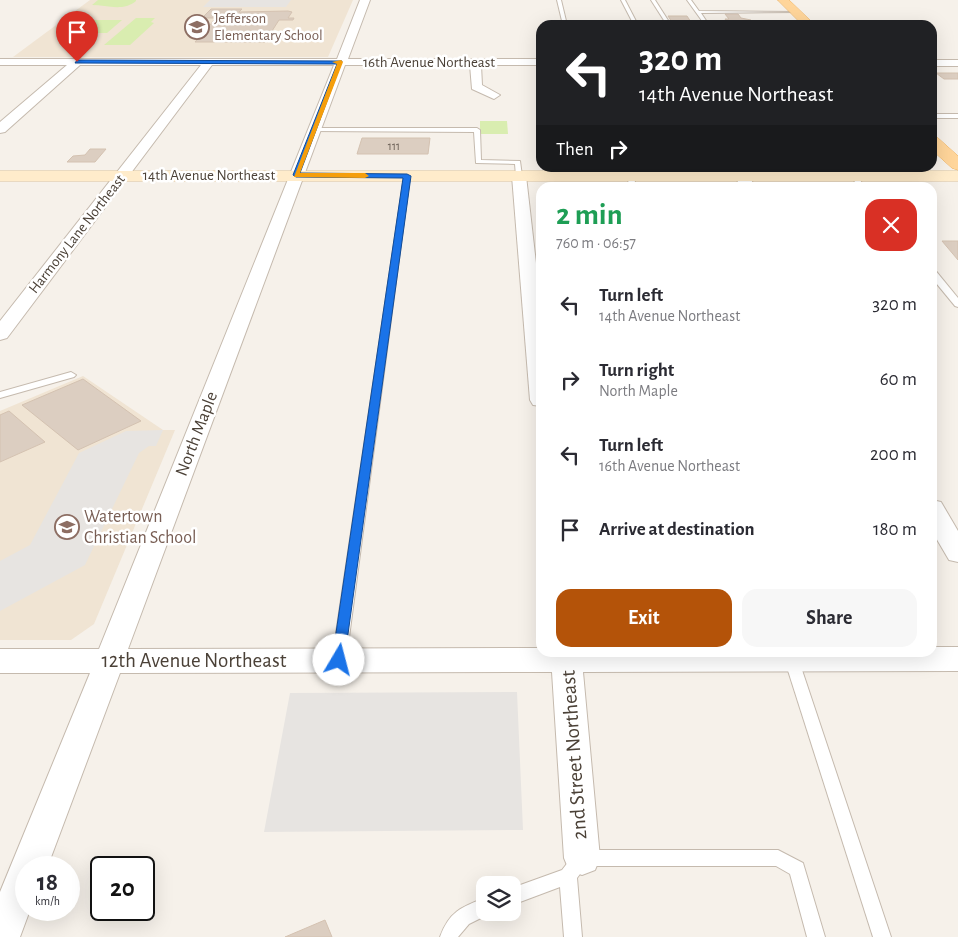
<!DOCTYPE html>
<meta charset="utf-8">
<style>
:root{--surface:#fff;--page:#f7f7f7;--text:#2b2b33;--muted:#7c7c81;--accent:#b45309}
body{margin:0;font-family:"Alegreya Sans",sans-serif;background:var(--page);color:var(--text);height:100vh;display:flex;flex-direction:column;font-size:19px;white-space:nowrap}
*{box-sizing:border-box;margin:0}
p{font-size:16px;color:var(--muted)}
.icon{flex:none;width:28px;height:28px;fill:none;stroke:currentColor;stroke-width:2;stroke-linecap:round;stroke-linejoin:round}
.map{position:relative;flex:1;overflow:hidden}
.side{position:absolute;left:536px;top:182px;width:401px;height:475px;display:flex;flex-direction:column;background:var(--surface);border-radius:15px;box-shadow:0 5px 20px #0002}
.side>*{flex:none}
.banner{position:absolute;left:536px;top:20px;width:401px;height:152px;border-radius:15px;box-shadow:0 5px 20px #0002;background:#202124;color:#fff;overflow:hidden}
.buttons{position:absolute;left:476px;top:876px;display:grid;gap:10px}
.buttons a{display:grid;place-items:center;width:45px;height:45px;border-radius:10px;background:var(--surface);box-shadow:0 5px 20px #0002;font-size:25px}
.speed{position:absolute;left:15px;top:856px;display:flex;gap:10px;font-size:25px;font-weight:700;text-align:center}
.speed>*{display:grid;place-content:center;width:65px;height:65px;border-radius:50%;background:var(--surface);box-shadow:0 5px 20px #0002;line-height:1}
.speed small{font-size:12px;font-weight:400}
.speed .limit{border:2px solid #111;border-radius:8px;background:#fff;color:#111}
.pin{position:absolute;display:grid;place-items:center;width:42px;height:42px;color:#fff;margin:-51px -21px;border-radius:50% 50% 50% 0;rotate:-45deg;box-shadow:0 0 5px #0007}
.pin .icon{rotate:45deg}
.me{position:absolute;width:55px;margin:-28px;rotate:8deg;stroke-linejoin:round;filter:drop-shadow(0 0 4px #0008)}
.turn{display:flex;align-items:center;gap:18px;height:105px;padding:0 20px;font-size:22px}
.turn .icon{width:65px;height:65px;stroke-width:2.5}
.turn b{display:block;font-size:35px;line-height:42px}
.then{display:flex;align-items:center;height:48px;padding:0 20px;background:#0003;gap:10px;font-size:19px}
.round{display:grid;place-items:center;flex:none;width:52px;height:52px;border-radius:15px;background:var(--page)}
.head{display:flex;align-items:center;justify-content:space-between;height:85px;padding:0 20px}
h1{font-size:30px;font-weight:700;line-height:38px;color:#1e9e55}
.action{display:flex;gap:10px;margin-top:auto;padding:10px 20px}
.action a{flex:1;height:58px;border-radius:15px;background:var(--accent);color:#fff;font-size:20px;font-weight:700;line-height:58px;text-align:center}
.action a+a{background:var(--page);color:var(--text)}
ul{padding:0;list-style:none}
li{display:flex;align-items:center;gap:15px;height:75px;padding:0 20px}
li div{flex:1}
li b{display:block;font-size:19px}
li em{font-style:normal}
.map>svg:first-child{display:block}
.education{fill:#f0e4d3}
.green{fill:#d9edb0}
.parking{fill:#e7e4e1}
.building{fill:#dccec1;stroke:#d4c2b1}
.lines{fill:none;stroke-linecap:round;stroke-linejoin:round}
.service-casing{stroke:#c5baae;stroke-width:2}
.minor-casing{stroke:#c5baae;stroke-width:2}
.secondary-casing{stroke:#dcc298;stroke-width:1}
.primary-casing{stroke:#edb160;stroke-width:1}
.service{fill:#fff;fill-rule:evenodd}
.minor{fill:#fff;fill-rule:evenodd}
.secondary{fill:#ffeccb;fill-rule:evenodd}
.primary{fill:#ffd59a;fill-rule:evenodd}
.route{fill:#1a73e8;stroke:#114b97}
.slow{fill:#f59e0b}
.labels{text-anchor:middle;dominant-baseline:central;stroke-width:5;stroke-linejoin:round;paint-order:stroke}
.far-number-label{font-size:12px;fill:#6f645a}
.far-education-label{font-size:15px;fill:#785e54;stroke:#fff;text-anchor:start}
.far-street-label{font-size:15px;fill:#4b4137;stroke:#fff}
.street-label{font-size:18px;fill:#4b4137;stroke:#fff}
.education-label{font-size:18px;fill:#785e54;stroke:#fff;text-anchor:start}
.near-street-label{font-size:21px;fill:#4b4137;stroke:#fff}
</style>
<div class="map">
<svg width="958" height="937" viewBox="0 0 958 937">
<rect width="100%" height="100%" fill="#f6f1ea"/>
<g class="education">
<path d="M90,0H353L328,57H13Z"/>
<path d="M83,376L163,430H175L94,624L71,640H0V411Z"/>
</g>
<g class="green">
<path d="M98,0H136V1C123,12 106,5 92,5Z"/>
<path d="M136,18H155L151,22L154,23L130,45H104Z"/>
<path d="M92,20H122L107,33H76Z"/>
<path d="M480,121H507L508,134H480Z"/>
</g>
<g class="parking">
<path d="M210,0H291L286,7H203Z"/>
<path d="M163,430L156,446H149L139,453L85,565L0,611V561L30,545L79,453L126,431Z"/>
<path d="M517,692L523,830L264,832L290,693Z"/>
</g>
<g class="building">
<path d="M211,9H242L239,12L288,11L292,12L288,18H294L293,20H279L265,42H195L216,18H202Z"/>
<path d="M725,14H738L741,18L751,20L756,25H729L725,19H729Z"/>
<path d="M668,16H687L693,25H674Z"/>
<path d="M936,73H958V79H944Z"/>
<path d="M362,138H430L428,154H357Z"/>
<path d="M90,149H106L95,162H67L73,156L85,155Z"/>
<path d="M942,241H958V260Z"/>
<path d="M83,379L141,421L78,450L22,405Z"/>
<path d="M9,411L45,442L0,462V415Z"/>
<path d="M325,920L332,937H285Z"/>
</g>
<g class="lines">
<defs>
<g id="service">
<path d="M557,0H561L567,25H563Z"/>
<path d="M621,0H625L638,25H634Z"/>
<path d="M651,0H655L671,25H667Z"/>
<path d="M687,0H691L699,11L798,12L701,13L709,25H705Z"/>
<path d="M847,22L920,24L922,25H847L845,23Z"/>
<path d="M932,32L934,34L932,35Z"/>
<rect x="932" y="114" width="26" height="4"/>
<path d="M314,128H477L480,130L481,160L520,161L522,176L519,178L516,176L515,164L476,163L474,132L312,131L311,130Z"/>
<path d="M407,174L410,176L346,660L344,664L339,666L334,664L332,660L404,176Z"/>
<path d="M630,174L633,176L637,188H630L627,176Z"/>
<path d="M852,175H856L866,188H859L851,176Z"/>
<path d="M932,270H935L958,298V307L955,306L932,278Z"/>
<path d="M71,372L76,375L74,377L0,398V392Z"/>
<path d="M791,652L796,654L798,658L891,937H873L784,658L786,654Z"/>
<path d="M582,850H778L803,863L825,937H807L790,874L776,866H586L577,878L582,937H564L560,887L512,905V888L562,870L576,852Z"/>
<path d="M485,898V912L491,913L469,924L458,937H440C449,912 461,907 485,898Z"/>
</g>
<g id="minor">
<path d="M360,0H370L348,59H541V65H481L482,85L500,95L494,99L472,89L470,65H345L128,649L541,648V652H932V647H958V671L583,672L600,858L595,870L582,875L569,870L564,858L552,672L120,673L47,868H26V910H30L20,937H0V892L90,673H0V649H99L334,65H212L7,338L0,340V321L201,65H80L5,132L0,133V122L67,65H0V59H337Z"/>
<rect x="932" y="60" width="26" height="6"/>
<path d="M519,172L526,176L541,307V406L533,405L530,400L512,176Z"/>
<path d="M742,172L747,173L756,188H741L735,176Z"/>
<path d="M932,500L941,502L958,531V562L949,560L932,531Z"/>
</g>
<rect id="secondary" x="0" y="171" width="958" height="10"/>
<g id="primary">
<path d="M778,0H789L815,25H803Z"/>
<path d="M932,136L938,138L958,156V170L952,168L932,150Z"/>
</g>
</defs>
<use href="#service" class="service-casing"/>
<use href="#minor" class="minor-casing"/>
<use href="#secondary" class="secondary-casing"/>
<use href="#primary" class="primary-casing"/>
<use href="#service" class="service"/>
<use href="#minor" class="minor"/>
<use href="#secondary" class="secondary"/>
<use href="#primary" class="primary"/>
</g>
<path class="route" d="M77,60L342,61L300,173L407,174L411,176L344,663H334L332,660L403,178L296,177L293,175L337,64L75,63Z"/>
<path class="slow" d="M341,60L343,62L300,173H365L369,176L365,178L294,177L337,64L332,62Z"/>
<defs>
<symbol id="school-ring" viewBox="-11 -11 22 22"><circle r="9.5" fill="#fff" stroke="#8d6e63" stroke-width="1.5"/><path d="M0-5L7-2L0 1L-7-2ZM-4 1L0 2.5L4 1V4Q0 6-4 4Z" fill="#8d6e63"/></symbol>
</defs>
<g fill-rule="evenodd">
<use href="#school-ring" x="183" y="13" width="28" height="28"/>
<use href="#school-ring" x="53" y="513" width="28" height="28"/>
</g>
<g class="labels">
<g class="far-number-label">
<text x="394" y="146">111</text>
</g>
<g class="far-education-label">
<text x="214" y="18">Jefferson<tspan x="214" dy="17">Elementary School</tspan></text>
</g>
<g class="far-street-label">
<text x="429" y="62">16th Avenue Northeast</text>
<text x="209" y="175">14th Avenue Northeast</text>
<text transform="translate(77 234) rotate(-52)">Harmony Lane Northeast</text>
</g>
<g class="street-label">
<text transform="translate(197 434) rotate(-69)">North Maple</text>
</g>
<g class="education-label">
<text x="84" y="517">Watertown<tspan x="84" dy="21">Christian School</tspan></text>
</g>
<g class="near-street-label">
<text x="194" y="660">12th Avenue Northeast</text>
<text transform="translate(574 755) rotate(-94)">2nd Street Northeast</text>
</g>
</g>
</svg>
<div class="buttons">
<a><svg class="icon" aria-label="layers" viewBox="0 0 24 24"><path d="M12 4l9 5-9 5-9-5zM3 14l9 5 9-5"/></svg></a>
</div>
<div class="speed"><div>18<small>km/h</small></div><div class="limit">20</div></div>
<div class="pin" style="left:77px;top:62px;background:#d93025"><svg class="icon" aria-label="arrive" viewBox="0 0 24 24"><path d="M6 21V4h12l-3 4 3 4H6"/></svg></div>
<svg class="me" style="left:339px;top:660px" viewBox="-20 -20 40 40"><circle r="19" fill="#fff"/><path d="M0-13L10 11 0 6-10 11z" fill="#1a73e8"/></svg>
<div class="banner">
<div class="turn"><svg class="icon" aria-label="left" viewBox="0 0 24 24"><path d="M17 20v-9H6M10 6l-5 5 5 5"/></svg><div><b>320 m</b>14th Avenue Northeast</div></div>
<div class="then">Then<svg class="icon" aria-label="right" viewBox="0 0 24 24"><path d="M7 20v-9h11M14 6l5 5-5 5"/></svg></div>
</div>
<section class="side">
<div class="head"><div><h1>2 min</h1><p>760 m · 06:57</p></div><a class="round" style="background:#d93025;color:#fff"><svg class="icon" aria-label="close" viewBox="0 0 24 24"><path d="M6 6l12 12M18 6L6 18"/></svg></a></div>
<ul>
<li><svg class="icon" aria-label="left" viewBox="0 0 24 24"><path d="M17 20v-9H6M10 6l-5 5 5 5"/></svg><div><b>Turn left</b><p>14th Avenue Northeast</p></div><em>320 m</em></li>
<li><svg class="icon" aria-label="right" viewBox="0 0 24 24"><path d="M7 20v-9h11M14 6l5 5-5 5"/></svg><div><b>Turn right</b><p>North Maple</p></div><em>60 m</em></li>
<li><svg class="icon" aria-label="left" viewBox="0 0 24 24"><path d="M17 20v-9H6M10 6l-5 5 5 5"/></svg><div><b>Turn left</b><p>16th Avenue Northeast</p></div><em>200 m</em></li>
<li><svg class="icon" aria-label="arrive" viewBox="0 0 24 24"><path d="M6 21V4h12l-3 4 3 4H6"/></svg><div><b>Arrive at destination</b></div><em>180 m</em></li>
</ul>
<div class="action"><a>Exit</a><a>Share</a></div>
</section>
</div>
